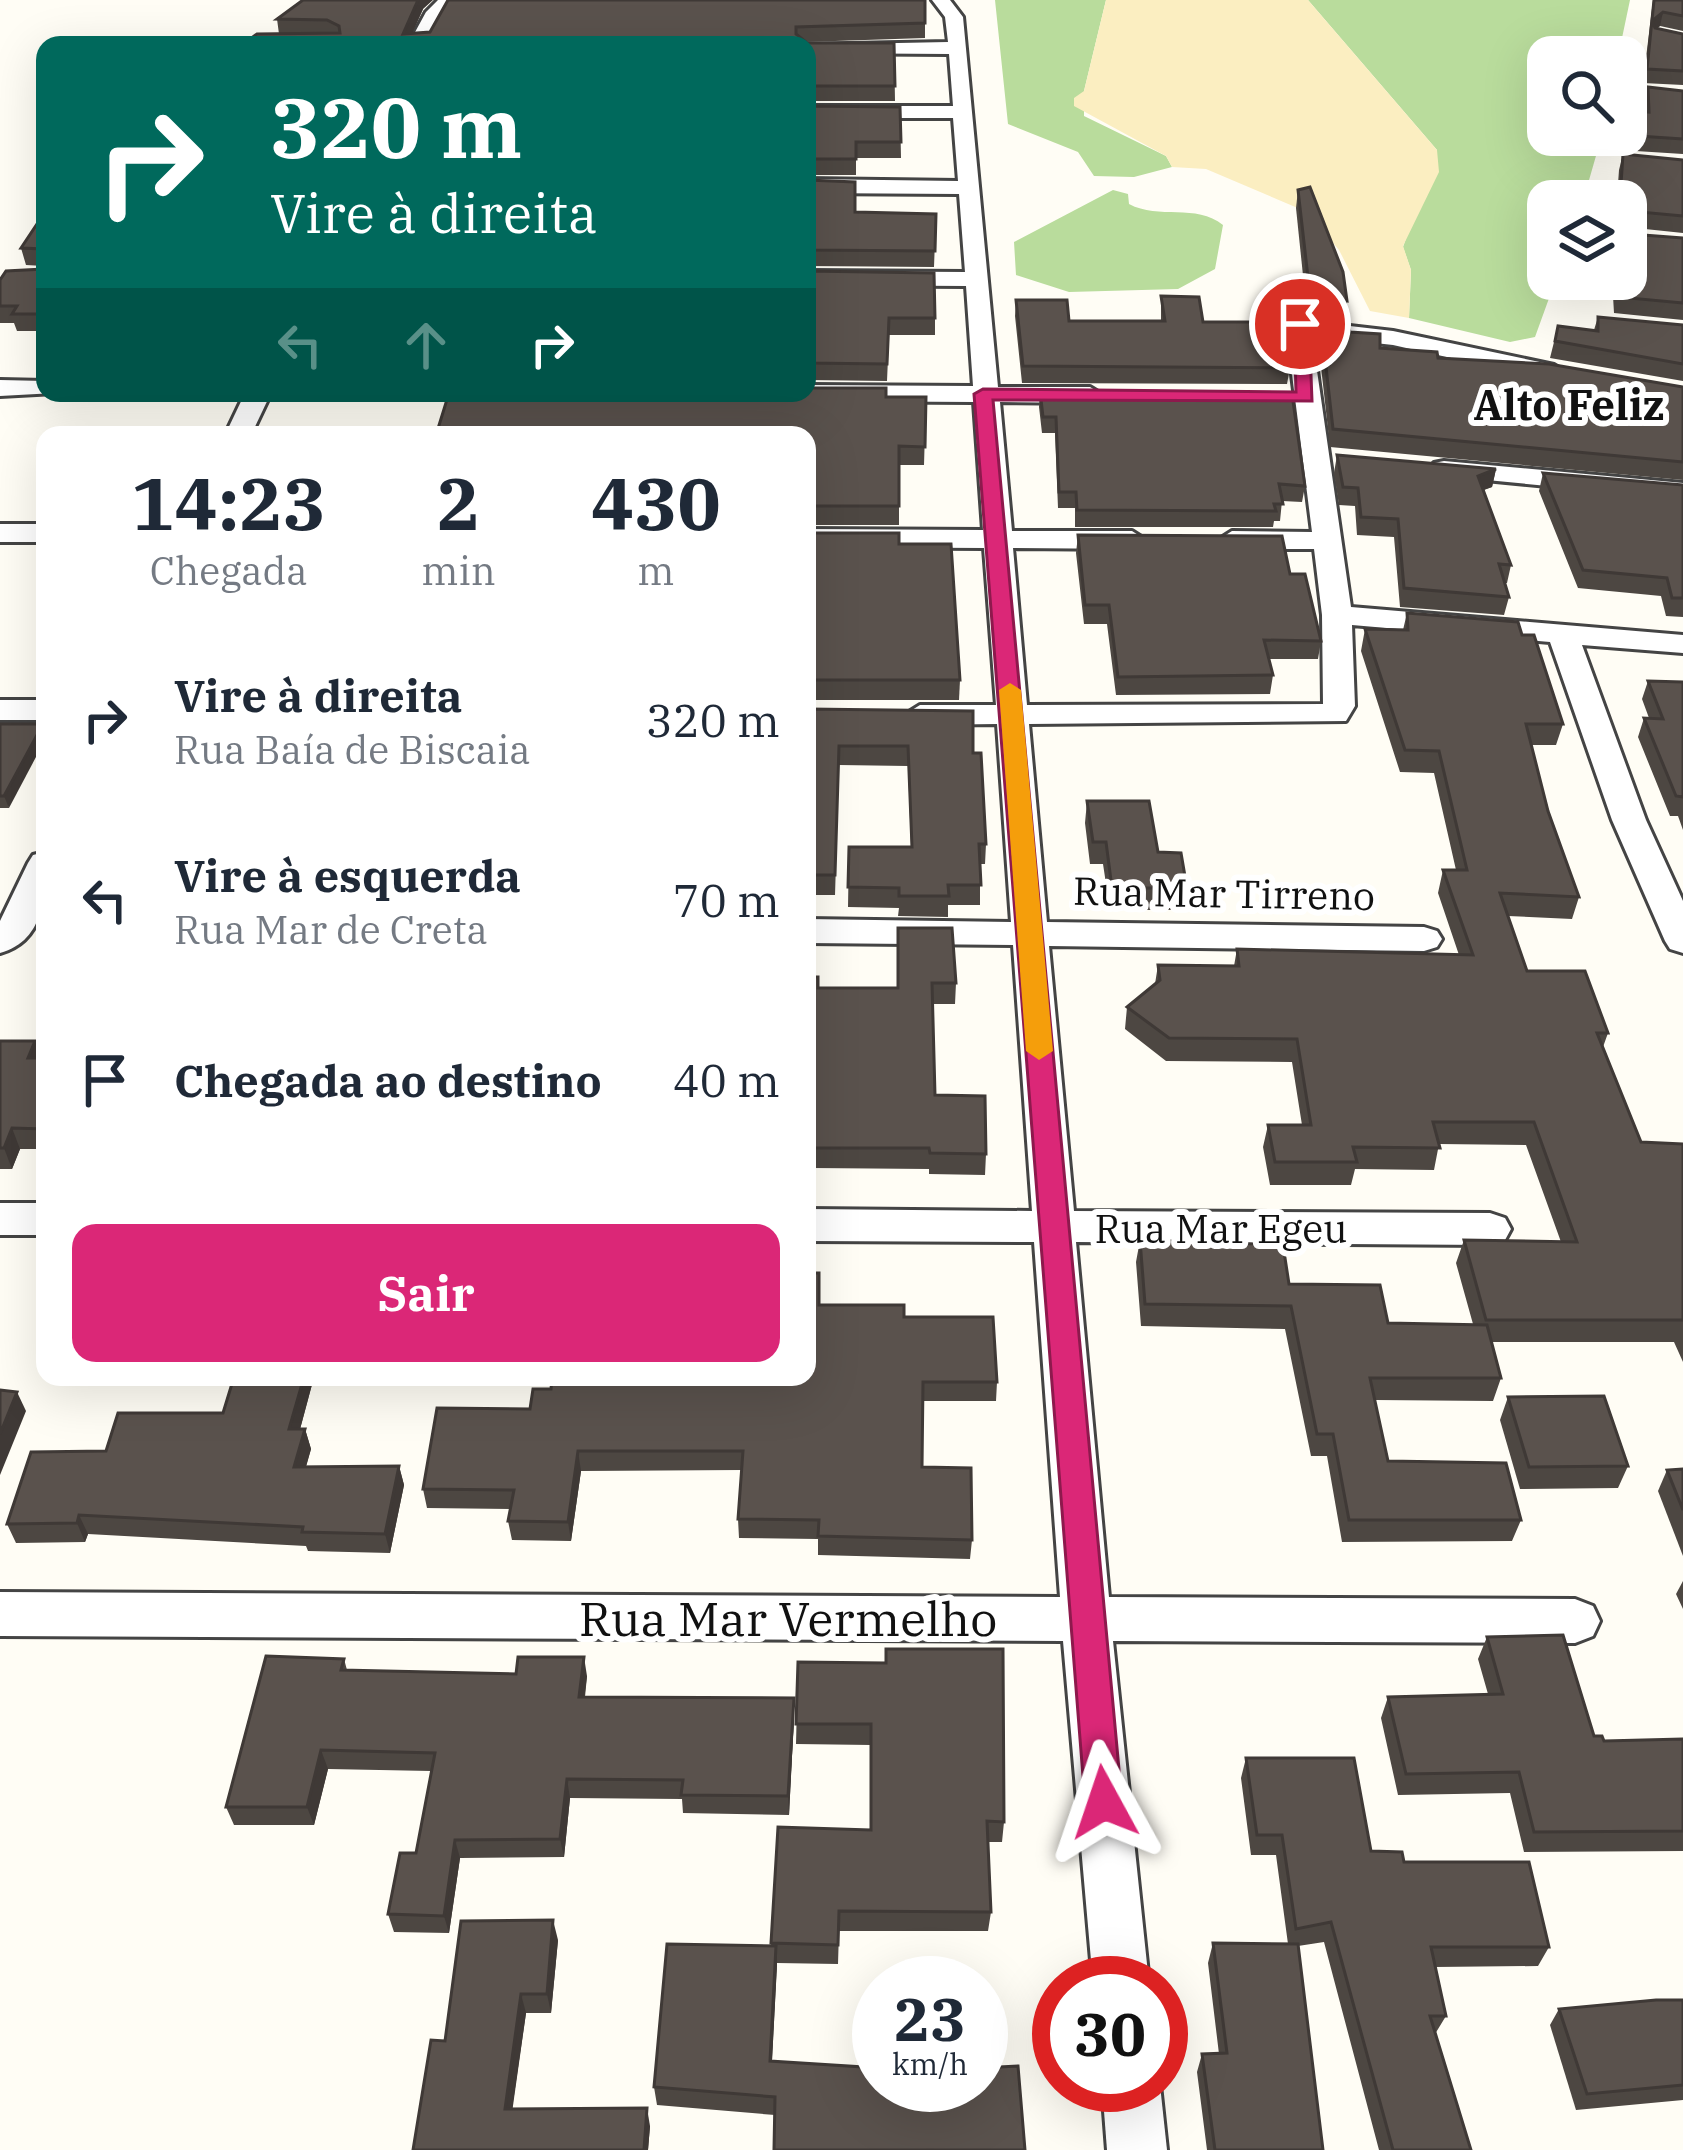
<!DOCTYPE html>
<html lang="pt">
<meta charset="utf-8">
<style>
:root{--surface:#fff;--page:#f6f6f7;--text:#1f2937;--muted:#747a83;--accent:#db2777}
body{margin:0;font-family:"IBM Plex Serif",serif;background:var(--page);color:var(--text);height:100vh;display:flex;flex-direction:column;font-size:45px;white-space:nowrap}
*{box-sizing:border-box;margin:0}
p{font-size:39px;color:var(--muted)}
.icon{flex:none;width:66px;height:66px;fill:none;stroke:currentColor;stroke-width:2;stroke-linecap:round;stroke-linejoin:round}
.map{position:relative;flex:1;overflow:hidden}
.drawer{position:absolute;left:36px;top:426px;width:780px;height:960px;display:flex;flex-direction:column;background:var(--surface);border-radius:24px;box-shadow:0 12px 48px #0002}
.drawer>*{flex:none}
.guide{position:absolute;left:36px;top:36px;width:780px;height:366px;border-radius:24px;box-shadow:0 12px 48px #0002;background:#00695c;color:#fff;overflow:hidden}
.fabs{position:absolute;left:1527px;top:36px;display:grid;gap:24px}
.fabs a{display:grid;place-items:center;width:120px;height:120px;border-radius:24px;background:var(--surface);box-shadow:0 12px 48px #0002;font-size:60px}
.speed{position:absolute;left:852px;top:1956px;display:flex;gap:24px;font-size:60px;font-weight:700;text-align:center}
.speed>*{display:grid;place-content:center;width:156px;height:156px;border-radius:50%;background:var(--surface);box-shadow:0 12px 48px #0002;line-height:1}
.speed small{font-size:30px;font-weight:400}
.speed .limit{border:18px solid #d22;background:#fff;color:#111}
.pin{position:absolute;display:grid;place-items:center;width:102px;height:102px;color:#fff;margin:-51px;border:6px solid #fff;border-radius:50%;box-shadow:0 3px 12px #0007}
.me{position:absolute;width:132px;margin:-66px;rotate:355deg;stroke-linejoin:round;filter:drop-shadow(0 0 9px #0008)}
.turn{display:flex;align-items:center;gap:42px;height:252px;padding:0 36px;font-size:54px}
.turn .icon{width:156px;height:156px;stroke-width:2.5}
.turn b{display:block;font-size:84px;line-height:102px}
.lanes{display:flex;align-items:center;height:114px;padding:0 36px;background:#0003;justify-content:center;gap:60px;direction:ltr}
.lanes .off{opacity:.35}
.eta{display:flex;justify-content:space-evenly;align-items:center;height:204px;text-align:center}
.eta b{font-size:72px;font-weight:700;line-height:84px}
.cta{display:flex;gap:24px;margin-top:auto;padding:24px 36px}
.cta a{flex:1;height:138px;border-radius:24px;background:var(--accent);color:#fff;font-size:48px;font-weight:700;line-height:138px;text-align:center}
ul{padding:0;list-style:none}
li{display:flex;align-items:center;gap:36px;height:180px;padding:0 36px}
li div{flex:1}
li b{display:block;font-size:45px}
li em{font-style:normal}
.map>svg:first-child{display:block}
.forest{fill:#b9dc9c}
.sand{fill:#fbeec1}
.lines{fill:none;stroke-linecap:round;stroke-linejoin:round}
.street-casing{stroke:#444;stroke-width:6}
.street{fill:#fff;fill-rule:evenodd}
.wall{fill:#4d4742}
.shaded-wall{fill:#3f3936}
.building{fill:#5a524d;stroke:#3f3936;stroke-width:3}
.route{fill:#db2777;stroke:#8e194d;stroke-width:3}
.slow{fill:#f59e0b}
.labels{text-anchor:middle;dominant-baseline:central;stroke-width:12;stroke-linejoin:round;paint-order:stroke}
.street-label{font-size:39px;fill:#111;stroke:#fff}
.far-district-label{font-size:42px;font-weight:bold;fill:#111;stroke:#fff}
.near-street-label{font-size:48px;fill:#111;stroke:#fff}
</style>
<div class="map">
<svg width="1683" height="2150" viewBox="0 0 1683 2150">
<rect width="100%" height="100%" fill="#fffdf5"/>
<g class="forest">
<path d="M995,0H1106L1084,91V116L1166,156L1172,167L1134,177L1094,176L1078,152L1008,124Z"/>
<path d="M1308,0H1630L1618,57H1548V135H1602L1583,201H1548V279H1556L1535,337L1510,342L1409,318L1411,270L1403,247L1437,150Z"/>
<path d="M1113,190L1128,194L1129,204C1159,220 1196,203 1223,225L1215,269L1178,289L1069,292L1016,275L1014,242Z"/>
</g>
<path class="sand" d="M1106,0H1308L1437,150L1439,172L1403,246L1411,270L1409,318L1370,311L1339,250L1307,212L1206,169L1172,167L1166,156L1074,106V98L1084,91Z"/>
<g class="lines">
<defs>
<g id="street">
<path d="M438,0H458L443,15L428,45H408L426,12Z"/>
<path d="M932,0H950L963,17L998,387H1090L1103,395L1090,403L1000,402L1012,531H1132L1146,540L1132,549L1013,548L1027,705L1323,704L1322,615L1314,549H1232L1218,540L1232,531L1312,532L1286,327L1298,320L1393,331L1554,365L1567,373L1554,381L1393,345L1312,336L1351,607L1683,635V653L1582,645L1646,820L1683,901V953L1670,949L1665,941L1612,820L1550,642L1352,625L1355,706L1346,721L1029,724L1047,922L1424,927L1437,931L1442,939L1437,947L1424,951L1049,946L1074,1211L1490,1213L1505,1218L1511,1229L1505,1240L1490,1245L1076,1242L1109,1597L1575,1599L1593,1606L1600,1621L1593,1636L1575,1643L1113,1641L1149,1983H1093L1063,1641L0,1636V1592L1060,1597L1034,1242L807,1241V1209L1032,1211L1013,945L807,943V919L1011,922L997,724L920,725L904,715L920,705H996L984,548L807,547V529L983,530L974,402L807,401L794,393H807V385L973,386L966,286L807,285V271L965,272L959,194L807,193V179L958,181L953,118H807V106H953L949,54L807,53V45H799L948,42L945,17Z"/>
<path d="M0,380L45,381V393H55L0,396Z"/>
<path d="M245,393H271L251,435H225Z"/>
<path d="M1444,461L1683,483V499L1434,475L1430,469L1434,463Z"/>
<rect x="0" y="524" width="45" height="18"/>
<rect x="0" y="700" width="45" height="20"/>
<path d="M45,852C45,892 47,940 0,953V921L28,863L33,855Z"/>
<rect x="0" y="1203" width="45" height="32"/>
<path d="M1102,2085H1160L1167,2150H1107Z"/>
</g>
</defs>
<use href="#street" class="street-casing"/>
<use href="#street" class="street"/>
</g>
<g class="wall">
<path d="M925,0V38L805,42L894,43L895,101H807V45L279,34L277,19L423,9L412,33Z"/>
<path d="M1653,0H1683V31L1660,26L1657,28L1683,34V85L1643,83Z"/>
<path d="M1648,87L1683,91V154L1620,150V135H1626L1645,112L1644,102Z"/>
<path d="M807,106L900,107L901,158H856V175H807Z"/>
<path d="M1623,154L1683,160V233L1626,227V201H1607V199L1611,183L1618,184L1619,170Z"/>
<path d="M807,180L855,212L936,214L934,267L807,266Z"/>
<path d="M1298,190L1347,301L1344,320L1307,314L1296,208Z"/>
<path d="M45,212V331H17L14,323H0V280L44,269V266L26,265L21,248Z"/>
<path d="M1630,234L1683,238V320L1614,313L1612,279H1626Z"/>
<path d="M807,271L935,318V335H889L887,381L807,380Z"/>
<path d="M1161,296L1203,322L1290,368L1287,384L1022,383L1015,316L1016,300L1069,321H1161Z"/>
<path d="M1598,317L1683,325V381L1550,358L1558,326L1594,330Z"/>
<path d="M1321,323L1350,332L1380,348L1438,358L1683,387V480L1330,447L1318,340Z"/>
<path d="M1040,391L1305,486L1302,502L1282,501L1280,521H1274L1273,527H1075V508H1058L1055,433H1042L1039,407Z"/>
<path d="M886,397H926L924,465H899V525H807V435Z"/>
<path d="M1337,455L1496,469L1492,487L1484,490L1511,565L1507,583H1505L1509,597L1504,615L1400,607L1394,537L1357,535L1355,506L1339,505L1334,473Z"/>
<path d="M1543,473L1683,485V617L1666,616L1661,596L1578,588L1539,491Z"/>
<path d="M807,533L899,544L960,680L959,700H807Z"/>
<path d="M1078,535L1290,574L1321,641L1318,659H1269L1273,675L1270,694L1116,695L1107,624H1084L1076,553Z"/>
<path d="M1407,613L1522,635L1563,724L1556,745H1531L1548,811L1579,897L1572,919L1508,916L1527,971L1608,1033L1603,1047L1641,1142L1683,1144V1362L1674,1342H1492L1501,1378L1493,1401L1375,1400L1388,1461L1521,1520L1512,1541L1342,1542L1327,1456H1311L1285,1329L1141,1326L1136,1262L1140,1240L1289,1284L1388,1323L1473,1324L1456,1263L1464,1240L1561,1242L1526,1145L1439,1144L1434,1170L1355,1169L1351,1185H1270L1263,1147L1268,1125H1302L1292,1062L1166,1061L1125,1029L1127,1007L1155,984L1158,965L1234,966L1237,949L1459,955L1438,893L1443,870H1456L1434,773L1400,772L1361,651L1365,629L1403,630Z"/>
<path d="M1648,681L1683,682V830L1678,816H1670L1638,737L1644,718H1649L1642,699Z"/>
<path d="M807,709L973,753L986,844L985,864H980V905H948V917L898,916L899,908L848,907L849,847H911L908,766L839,765L835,895H807Z"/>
<path d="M0,724L9,808H0Z"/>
<path d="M1087,801L1158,852L1187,888L1184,910H1110L1103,864H1090L1085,823Z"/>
<path d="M898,928L956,983L955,1004H933L935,1095L986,1154L985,1175L929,1174V1169L813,1168L812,1177H807V977L818,988H897Z"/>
<path d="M0,1041H35L42,1058H45V1149H20L12,1169H0Z"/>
<path d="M819,1305L904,1317L997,1382L996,1401H923L922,1467L972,1540L970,1559L818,1555V1539L739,1538L738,1519L742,1470L581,1471L571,1541L512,1540L508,1521L510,1509L427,1508L423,1489L530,1409L551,1389Z"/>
<path d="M314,1377L300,1429H305L311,1449L306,1467L399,1466L404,1485L390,1553L308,1551L306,1546L88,1534L85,1542L16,1543L7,1524L106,1451L223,1413Z"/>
<path d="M1508,1397L1628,1466L1618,1488L1520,1489L1500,1420Z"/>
<path d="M1683,1469V1556L1658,1491L1667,1470Z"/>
<path d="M1683,1581V1609L1676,1594Z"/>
<path d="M1487,1637L1594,1736L1604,1741L1683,1739V1851L1524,1852L1510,1793L1398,1795L1381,1718L1388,1697L1488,1694L1478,1659Z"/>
<path d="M344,1659L347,1670L587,1676L585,1697L794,1717L789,1815L683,1813L682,1799L570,1798L564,1857L460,1858L449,1933L394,1932L388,1914L416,1853L431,1771L328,1769L314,1825H234L226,1807Z"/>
<path d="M798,1662L1004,1822L1002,1842H988L991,1912L988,1931H839L838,1964L777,1963L772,2061L863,2067L775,2115L657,2105L654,2087L771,1946L778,1827L871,1830V1745L796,1744Z"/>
<path d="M1246,1758L1371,1851L1404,1862L1549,1947L1538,1966L1435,1967L1446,2016L1435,2034L1471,2150H1379L1324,1942L1298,1946L1323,2150H1207L1197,2072L1202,2054H1219L1208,1963L1213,1943L1288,1944L1276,1855H1251L1241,1778Z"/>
<path d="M558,1940L551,2013H526L512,2109L650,2126L648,2150H413L445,2041Z"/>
<path d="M1683,2000V2100L1576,2110L1550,2025L1559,2009Z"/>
</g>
<g class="shaded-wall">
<path d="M418,0H433L423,9L407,45L403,34Z"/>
<path d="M1663,12L1660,26L1650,34L1652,21Z"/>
<path d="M1496,469L1492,487L1474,493L1478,476Z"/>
<path d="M43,724L45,740L9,808L4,796Z"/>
<path d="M35,1041L43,1061L28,1058Z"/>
<path d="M12,1128L20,1149L12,1169L4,1148Z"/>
<path d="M304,1377H314L295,1448L289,1429Z"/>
<path d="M17,1392L26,1411L0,1475V1434Z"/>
<path d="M305,1429L311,1449L300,1486L294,1467Z"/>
<path d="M578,1451L581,1471L571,1541L568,1522Z"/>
<path d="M399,1466L404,1485L390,1553L385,1534Z"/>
<path d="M79,1515L88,1534L85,1542L77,1523Z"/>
<path d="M584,1657L587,1676L582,1716L579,1697Z"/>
<path d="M794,1698V1717L789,1815L788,1796Z"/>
<path d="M321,1750L328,1769L314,1825L307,1807Z"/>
<path d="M567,1779L570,1798L564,1857L560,1839Z"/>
<path d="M455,1840L460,1858L449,1933L444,1916Z"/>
<path d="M553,1920L558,1940L551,2013L547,1994Z"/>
<path d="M776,1946L777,1965L771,2079L770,2061Z"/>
<path d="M521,1994L526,2013L510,2127L505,2109Z"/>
<path d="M647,2108L650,2126L648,2150H644Z"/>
</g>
<g class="building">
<path d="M303,0H418L403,34L430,32L448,0H925V23L796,27V34L807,43H894L895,86H807V45H242L257,34L340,33L339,26L327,20L277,19Z"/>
<path d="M1654,0H1683V16L1663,12L1652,21L1655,28L1683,34V71L1647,69Z"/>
<path d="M1648,87L1683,91V139L1623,135H1626V110L1649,112Z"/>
<path d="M807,106L900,107L901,142H856V159H807Z"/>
<path d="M1623,154L1683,160V216L1630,211L1626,228V201H1612L1611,183L1621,184Z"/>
<path d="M807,180L855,182V212L936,214L935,251L807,250Z"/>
<path d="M1310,187L1343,272L1347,301L1310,295L1298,190Z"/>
<path d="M45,212V314H12L17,306H0V280L6,271L44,269V249L21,248Z"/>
<path d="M1626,229L1630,234L1683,238V303L1618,297L1617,279H1626Z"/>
<path d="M807,271L934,273L935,318H889L887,364L807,363Z"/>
<path d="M1161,296L1199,297L1203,322H1287L1290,368L1023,366L1016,300H1067L1069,321H1165Z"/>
<path d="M1598,317L1683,325V364L1555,341L1558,326L1598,331Z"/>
<path d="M1321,323L1349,328L1350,332L1380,334V348L1437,352L1438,358L1549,364L1683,387V462L1333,429Z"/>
<path d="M807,388H886V397H926L925,447L899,446V506H807V435H436L449,393H807Z"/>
<path d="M1040,391L1292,394L1305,486L1279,484L1283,504H1274L1276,511L1077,510L1076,492H1059L1056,417H1043Z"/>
<path d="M1337,455L1496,469L1478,476L1511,565L1499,564L1509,597L1404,588L1398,519L1361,517L1358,488L1343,487Z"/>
<path d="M1543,473L1683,485V598H1672L1667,578L1583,570Z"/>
<path d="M807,533H899V544H951L960,680H807Z"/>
<path d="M1078,535L1282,536L1290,574H1305L1321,641L1264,640L1273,675L1118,677L1109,605H1085Z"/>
<path d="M1407,613L1518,622L1522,635H1534L1563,724H1526L1548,811L1579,897L1500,893L1527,971H1585L1608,1033H1597L1641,1142L1683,1144V1320H1486L1464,1240L1577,1242L1534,1122H1433L1440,1148L1353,1147L1357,1162H1275L1268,1125H1311L1297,1039L1169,1038L1127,1007L1160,980L1158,965L1239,966L1237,949L1473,955L1443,870H1467L1439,751L1405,750L1365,629L1408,630Z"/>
<path d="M1648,681L1683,682V797L1676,796L1644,718L1663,719Z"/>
<path d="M807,709L973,711V753H981L986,844H979L981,885H948L949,896H899V888L848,887L849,847H912L908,746H839L835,875H807Z"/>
<path d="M0,724H43L4,796H0Z"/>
<path d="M1087,801H1149L1158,852L1181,853L1187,888H1112L1106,842H1093Z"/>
<path d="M898,928H952L956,983H932L935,1095L985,1096L986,1154L930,1153L929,1148H812V1156H807V977H818V988H898Z"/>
<path d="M0,1041H35L28,1058H45V1129L12,1128L4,1148H0Z"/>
<path d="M1140,1240L1283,1245L1289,1284L1380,1285L1388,1323L1487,1325L1501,1378H1370L1388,1461L1506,1463L1521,1520H1349L1333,1434H1317L1291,1306L1145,1304Z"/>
<path d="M807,1273H819V1305H904V1317H993L997,1382H923L922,1467L971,1468L972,1540L818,1536L819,1520L738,1519L743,1451H578L568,1522L508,1521L514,1490L423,1489L437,1408L530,1409L533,1389H551L552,1377H807Z"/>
<path d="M234,1377H304L289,1429H305L294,1467L399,1466L385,1534L302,1532L303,1527L79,1515L77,1523L7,1524L31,1452L106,1451L118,1413H223Z"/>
<path d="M0,1390L17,1392L0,1434Z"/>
<path d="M1604,1396L1628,1466L1529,1467L1508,1397Z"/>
<path d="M1683,1469V1510L1667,1470Z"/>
<path d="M1563,1635L1594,1736H1602L1604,1741L1683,1739V1831L1534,1832L1519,1772L1406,1774L1388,1697L1503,1694L1487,1637Z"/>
<path d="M886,1649H1003L1004,1822L987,1821L991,1912L839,1911L838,1945L771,1943L778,1827L871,1830V1724H796L798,1662L886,1663Z"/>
<path d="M266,1656L344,1659L341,1670L516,1674L518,1657H584L579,1697L794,1698L788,1796L681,1795L683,1780L567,1779L560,1839L455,1840L444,1916L388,1914L400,1853H416L435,1753L321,1750L307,1807H226Z"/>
<path d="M1246,1758H1354L1371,1851L1402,1852L1404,1862H1529L1549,1947H1431L1446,2016H1430L1471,2150H1393L1331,1922L1296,1929L1282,1835H1257Z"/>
<path d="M553,1920L547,1994H521L505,2109L647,2108L644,2150H413L431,2040L445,2041L461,1921Z"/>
<path d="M1213,1943L1298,1944L1323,2150H1215L1202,2054L1227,2053Z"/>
<path d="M667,1944L776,1946L770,2061L863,2067V2071L879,2070V2085H981V2068L1018,2066L1025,2150H774L775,2097L654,2087Z"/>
<path d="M1656,2000H1683V2085L1587,2094L1559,2009Z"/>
</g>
<path class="route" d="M1294,321L1309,324L1312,401L993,400L1122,1802L1117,1814L1104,1819L1091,1814L1085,1802L974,394L983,389L1296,392Z"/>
<path class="slow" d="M1010,683L1021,690L1053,1051L1039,1060L1026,1051L999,690Z"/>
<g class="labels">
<g class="street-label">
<text transform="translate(1224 893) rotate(1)">Rua Mar Tirreno</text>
<text x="1221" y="1228">Rua Mar Egeu</text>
</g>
<g class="far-district-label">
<text x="1569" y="404">Alto Feliz</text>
</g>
<g class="near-street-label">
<text x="788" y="1618">Rua Mar Vermelho</text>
</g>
</g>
</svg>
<div class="fabs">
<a><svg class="icon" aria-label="search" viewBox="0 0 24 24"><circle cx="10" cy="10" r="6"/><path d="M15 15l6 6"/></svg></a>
<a><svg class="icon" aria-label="layers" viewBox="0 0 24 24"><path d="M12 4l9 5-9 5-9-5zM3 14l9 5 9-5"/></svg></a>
</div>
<div class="speed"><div>23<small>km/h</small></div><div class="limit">30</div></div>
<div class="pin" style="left:1300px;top:324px;background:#d93025"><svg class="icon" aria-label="arrive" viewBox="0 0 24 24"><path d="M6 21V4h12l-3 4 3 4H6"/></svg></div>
<svg class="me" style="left:1104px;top:1802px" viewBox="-20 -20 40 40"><path d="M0-17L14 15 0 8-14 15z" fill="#db2777" stroke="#fff" stroke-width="4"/></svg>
<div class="guide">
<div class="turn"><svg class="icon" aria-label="right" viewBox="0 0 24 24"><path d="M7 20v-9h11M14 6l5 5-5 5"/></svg><div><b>320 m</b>Vire à direita</div></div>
<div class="lanes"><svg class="icon off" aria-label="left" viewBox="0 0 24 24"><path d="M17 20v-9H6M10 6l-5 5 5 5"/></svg><svg class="icon off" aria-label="ahead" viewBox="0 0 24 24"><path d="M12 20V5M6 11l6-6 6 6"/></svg><svg class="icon" aria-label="right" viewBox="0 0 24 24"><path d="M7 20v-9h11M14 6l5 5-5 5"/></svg></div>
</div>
<section class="drawer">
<div class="eta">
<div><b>14:23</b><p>Chegada</p></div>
<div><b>2</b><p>min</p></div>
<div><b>430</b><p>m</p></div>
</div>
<ul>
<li><svg class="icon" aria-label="right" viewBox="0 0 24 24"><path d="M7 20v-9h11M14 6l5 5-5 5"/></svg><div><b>Vire à direita</b><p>Rua Baía de Biscaia</p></div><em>320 m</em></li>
<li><svg class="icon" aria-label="left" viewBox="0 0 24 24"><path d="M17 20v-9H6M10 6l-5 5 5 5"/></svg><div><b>Vire à esquerda</b><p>Rua Mar de Creta</p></div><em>70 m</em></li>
<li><svg class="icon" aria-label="arrive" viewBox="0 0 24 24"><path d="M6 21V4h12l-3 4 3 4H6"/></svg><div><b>Chegada ao destino</b></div><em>40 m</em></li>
</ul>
<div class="cta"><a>Sair</a></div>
</section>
</div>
